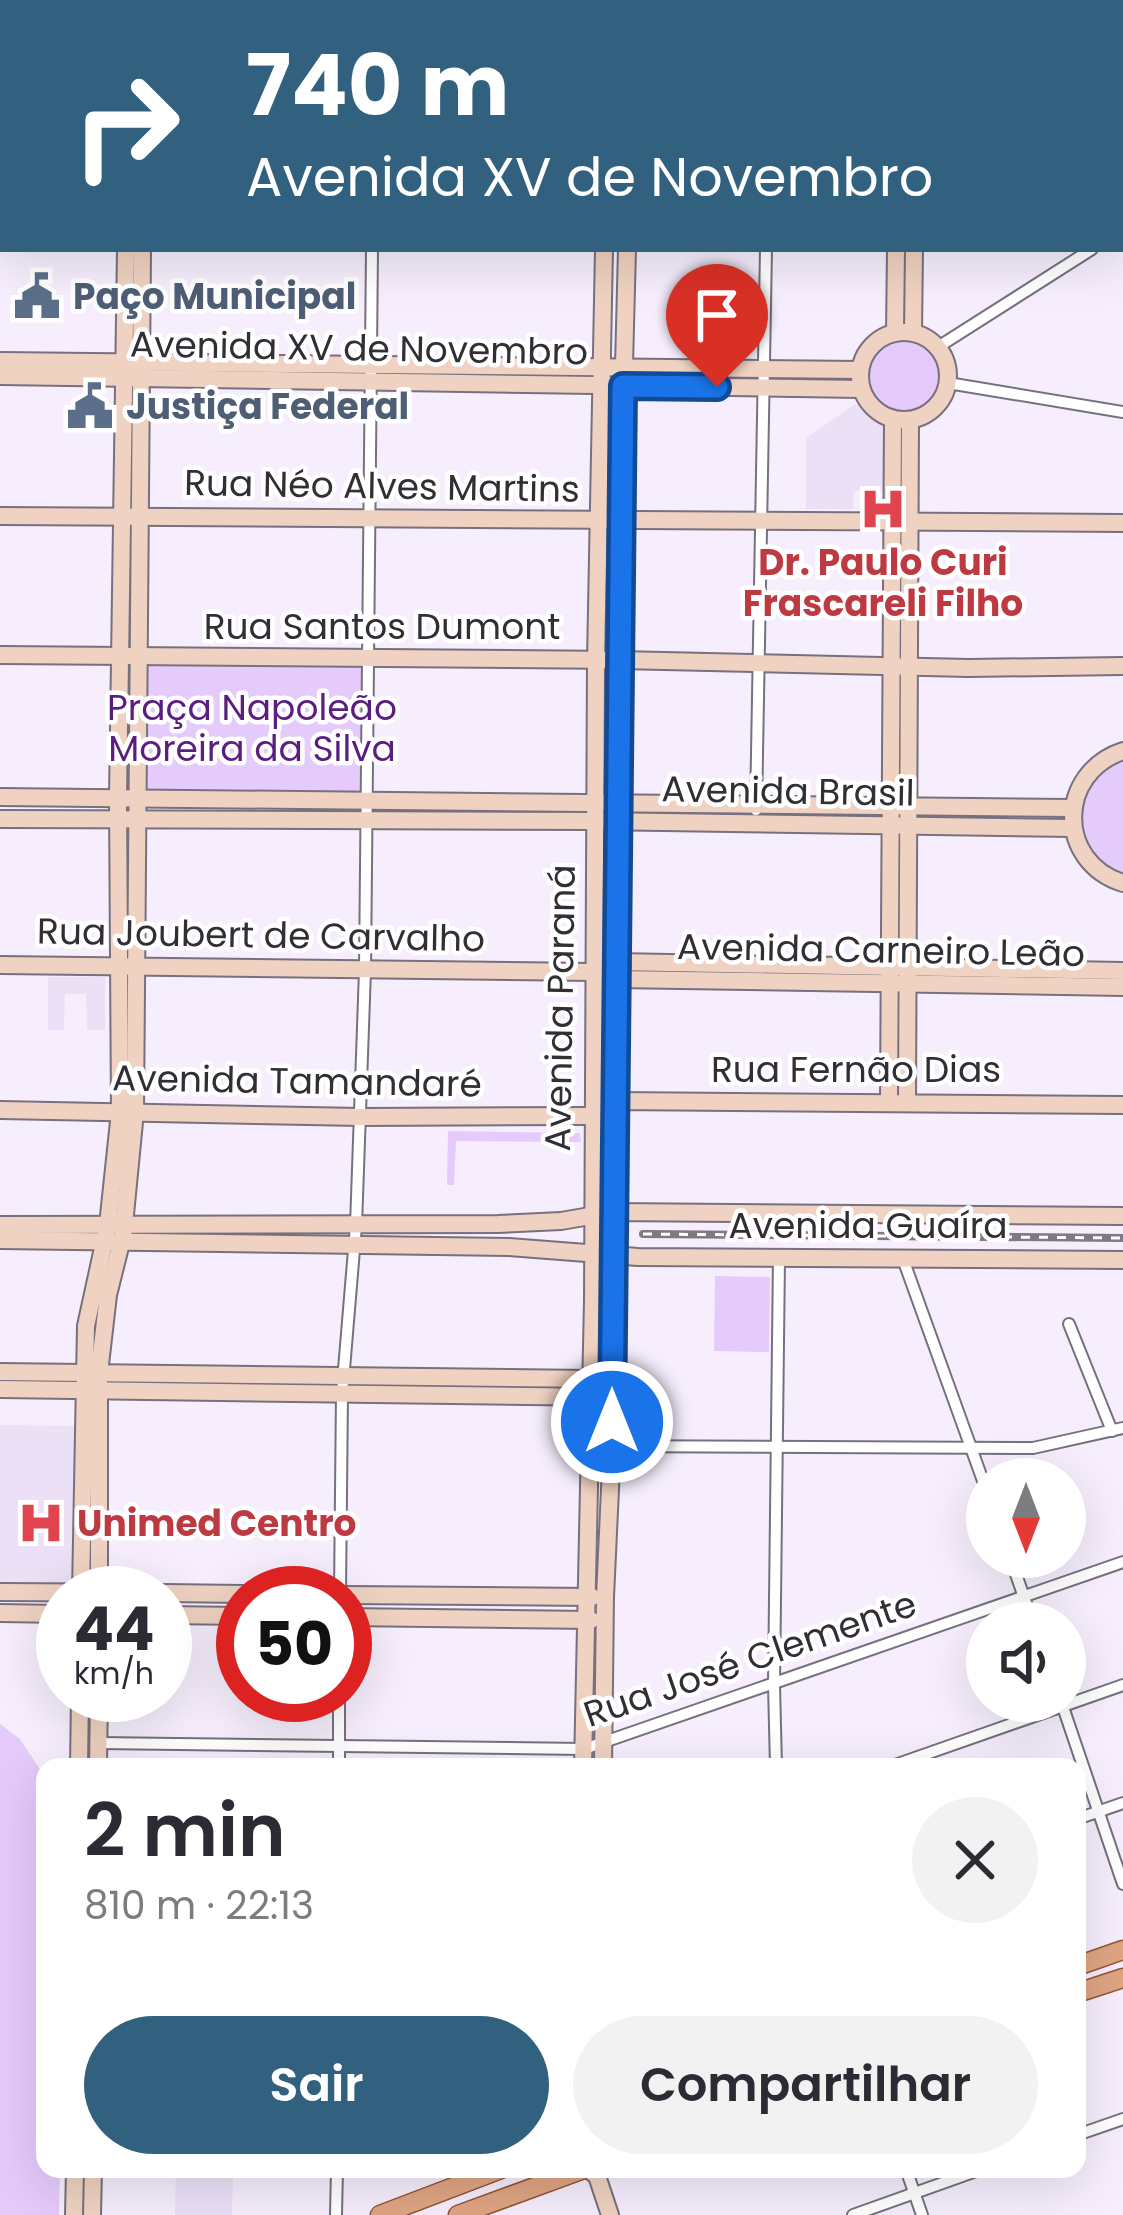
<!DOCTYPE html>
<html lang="pt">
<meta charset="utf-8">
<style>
:root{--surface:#fff;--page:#f2f2f3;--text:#2b2b33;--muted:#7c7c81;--accent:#31617f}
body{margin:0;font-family:Poppins,sans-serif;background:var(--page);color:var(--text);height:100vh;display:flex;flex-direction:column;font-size:45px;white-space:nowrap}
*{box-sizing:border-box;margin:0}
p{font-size:39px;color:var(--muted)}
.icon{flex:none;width:66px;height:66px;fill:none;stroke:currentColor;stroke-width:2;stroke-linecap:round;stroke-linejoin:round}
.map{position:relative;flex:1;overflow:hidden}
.sheet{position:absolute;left:36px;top:1758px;width:1050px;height:420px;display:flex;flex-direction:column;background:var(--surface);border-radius:24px;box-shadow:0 12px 48px #0002}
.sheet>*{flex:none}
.top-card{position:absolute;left:0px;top:0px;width:1125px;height:252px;box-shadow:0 12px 48px #0002;background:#31617f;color:#fff;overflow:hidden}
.needle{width:78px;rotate:180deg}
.controls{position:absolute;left:966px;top:1458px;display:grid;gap:24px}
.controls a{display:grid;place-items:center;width:120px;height:120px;border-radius:50%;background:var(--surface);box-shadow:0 12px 48px #0002;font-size:60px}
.speed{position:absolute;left:36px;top:1566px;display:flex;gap:24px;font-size:60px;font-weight:700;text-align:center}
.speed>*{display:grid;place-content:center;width:156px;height:156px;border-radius:50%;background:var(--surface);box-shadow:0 12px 48px #0002;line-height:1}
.speed small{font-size:30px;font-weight:400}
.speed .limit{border:18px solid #d22;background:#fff;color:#111}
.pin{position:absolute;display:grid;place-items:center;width:102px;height:102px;color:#fff;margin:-123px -51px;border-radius:50% 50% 50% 0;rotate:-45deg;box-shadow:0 0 12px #0007}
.pin .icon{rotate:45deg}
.me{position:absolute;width:132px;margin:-66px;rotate:0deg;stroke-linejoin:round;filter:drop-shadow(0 0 9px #0008)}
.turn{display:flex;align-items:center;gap:42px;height:252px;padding:0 48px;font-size:54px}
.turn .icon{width:156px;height:156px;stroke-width:2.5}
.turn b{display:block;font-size:84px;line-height:102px}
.round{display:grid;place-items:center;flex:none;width:126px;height:126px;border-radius:63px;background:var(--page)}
.headline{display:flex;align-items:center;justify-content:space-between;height:204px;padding:0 48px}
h1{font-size:72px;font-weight:600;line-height:90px}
.primary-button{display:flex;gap:24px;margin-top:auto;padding:24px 48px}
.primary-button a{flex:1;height:138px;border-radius:72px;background:var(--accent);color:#fff;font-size:48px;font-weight:600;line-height:138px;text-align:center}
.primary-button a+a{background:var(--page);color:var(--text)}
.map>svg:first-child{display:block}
.built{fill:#ebe0f6}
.green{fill:#e5cafc}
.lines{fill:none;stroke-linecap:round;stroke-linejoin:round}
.street-casing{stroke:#77707e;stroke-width:14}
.secondary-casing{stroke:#77707e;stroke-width:20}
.primary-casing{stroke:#945431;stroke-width:21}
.street{stroke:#fff;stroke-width:10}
.secondary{stroke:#efd2c1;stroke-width:16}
.primary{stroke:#dfa583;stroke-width:18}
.rail-casing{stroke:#7e7982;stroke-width:8}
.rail{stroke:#fff;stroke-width:3;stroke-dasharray:9;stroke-linecap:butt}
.route-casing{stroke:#114b97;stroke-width:30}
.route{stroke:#1a73e8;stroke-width:21}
.labels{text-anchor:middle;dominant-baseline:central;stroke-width:9;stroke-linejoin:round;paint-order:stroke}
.service-label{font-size:36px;font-weight:bold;fill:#4e5e75;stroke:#fff;text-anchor:start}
.street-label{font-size:36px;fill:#312e34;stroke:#fff}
.health-label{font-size:36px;font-weight:bold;fill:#be3a42;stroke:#fff}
.park-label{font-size:36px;fill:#5b1e80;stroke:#fff}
</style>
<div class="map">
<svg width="1123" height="2215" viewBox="0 0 1123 2215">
<rect width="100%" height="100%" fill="#f6eefd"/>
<g class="built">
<path d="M855,404L888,428V491H854L853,509H806V438Z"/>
<path d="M48,977H105V1030H87L86,994H65L64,1030H48Z"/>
<path d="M0,1425L82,1426L81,1592H0Z"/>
<path d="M176,2169H233L232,2215H175Z"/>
</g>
<g class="green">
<circle cx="904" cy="376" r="44"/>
<path d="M138,656L368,659L367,800L136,798Z"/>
<path d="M1123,751V883L1104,876L1071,823L908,820V809L1071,811L1076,791Z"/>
<path d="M448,1131L580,1133L581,1142L456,1141L454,1185H447Z"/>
<path d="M715,1276L770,1277L769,1352L714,1351Z"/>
<path d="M0,1724L20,1739L45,1777V2169H60L59,2215H0Z"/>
</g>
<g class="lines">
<defs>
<g id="street">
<path d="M299,0V3"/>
<path d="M458,0L459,3"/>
<path d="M770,3V0"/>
<path d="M1122,17L1123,14"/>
<path d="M1122,153L1123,156"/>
<path d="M1122,230L1123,229"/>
<path d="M938,347L1092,249"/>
<path d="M948,383L1123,412"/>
<path d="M756,810L766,249"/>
<path d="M903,1259L987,1492"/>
<path d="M1069,1324L1112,1431"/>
<path d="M590,1446L1033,1448L1123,1428"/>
<path d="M1010,1557L1033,1623"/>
<path d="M340,1593L342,1393L356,1226L365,970L372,249"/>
<path d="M1062,1704L1123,1884"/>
<path d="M98,1743L584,1749L1123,1562"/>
<path d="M339,1767V1695"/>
<path d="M776,1767L774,1685L779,1257"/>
<path d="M889,1767L1123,1685"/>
<path d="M1077,1819L1123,1803"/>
<path d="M1077,2135L1123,2119"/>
<path d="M906,2169L922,2215"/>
<path d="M336,2215L337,2169"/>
<path d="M853,2215L982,2169"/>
</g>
<g id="secondary">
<path d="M127,0V3"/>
<path d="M142,0L143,3"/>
<path d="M606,0V3"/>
<path d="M628,0V3"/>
<path d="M916,0V3"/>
<path d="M898,3V0"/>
<path d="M0,59H3"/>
<path d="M1122,69H1123"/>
<path d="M0,83H3"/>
<path d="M1122,94H1123"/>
<circle cx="904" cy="376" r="44"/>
<path d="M895,333L896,249"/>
<path d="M913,333L914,249"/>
<path d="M0,361L860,370"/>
<path d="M0,376L861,389"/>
<path d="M0,516L1123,523"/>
<path d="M0,655L619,660L969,668L1123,666"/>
<path d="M1123,751C1057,773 1056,862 1123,883"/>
<path d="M0,797L1072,808"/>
<path d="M0,819L595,821L1072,828"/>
<path d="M0,965L594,972L615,979L1123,987"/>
<path d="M606,967L616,962L1123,971"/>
<path d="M889,1102L893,419"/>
<path d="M907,1102L910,420"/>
<path d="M608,1106L616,1101L1123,1105"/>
<path d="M0,1110L361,1117L592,1116"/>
<path d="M0,1225L498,1224L561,1221L613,1212L1123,1216"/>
<path d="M0,1240L509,1247L638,1257L1123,1260"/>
<path d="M0,1372L591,1379"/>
<path d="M0,1389L600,1397"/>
<path d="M0,1592L165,1593"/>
<path d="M81,1593L86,1326L108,1225L120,1112L118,798L126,249"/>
<path d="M99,1593V1373L108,1295L123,1235L135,1112L142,249"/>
<path d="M165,1593L243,1594"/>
<path d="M345,1595L592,1597"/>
<path d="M0,1613L63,1614"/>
<path d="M165,1615L243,1616"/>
<path d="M345,1617L591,1620"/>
<path d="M79,1767L80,1695"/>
<path d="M98,1767L99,1695"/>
<path d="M583,1767L593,1300L596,660L604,249"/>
<path d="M603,1767L605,1597L612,1446L620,521L627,249"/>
<path d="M588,2169L597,2176L610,2215"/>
<path d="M74,2215L75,2169"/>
<path d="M92,2215L93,2169"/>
</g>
<g id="primary">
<path d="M1077,1966L1123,1950"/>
<path d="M1077,1993L1123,1978"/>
<path d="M380,2215L501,2169"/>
<path d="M458,2215L584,2169"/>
</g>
</defs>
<use href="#street" class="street-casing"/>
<use href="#secondary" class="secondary-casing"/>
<use href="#primary" class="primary-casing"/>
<use href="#street" class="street"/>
<use href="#secondary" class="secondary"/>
<use href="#primary" class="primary"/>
<defs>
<path id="rail" d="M643,1234L1123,1238"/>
</defs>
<use href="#rail" class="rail-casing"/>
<use href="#rail" class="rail"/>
</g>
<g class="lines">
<defs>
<path id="route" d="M612,1422L623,386L717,387"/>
</defs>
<use href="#route" class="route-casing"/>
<use href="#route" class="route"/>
</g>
<defs>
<symbol id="civic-bare" viewBox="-9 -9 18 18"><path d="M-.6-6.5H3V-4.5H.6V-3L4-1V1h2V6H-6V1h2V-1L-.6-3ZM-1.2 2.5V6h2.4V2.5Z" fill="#5c6f8a" stroke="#fff" stroke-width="2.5" paint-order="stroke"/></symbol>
<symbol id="hospital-bare" viewBox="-9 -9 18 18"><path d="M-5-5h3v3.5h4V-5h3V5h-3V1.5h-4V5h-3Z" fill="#e0444e" stroke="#fff" stroke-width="2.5" paint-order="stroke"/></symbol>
</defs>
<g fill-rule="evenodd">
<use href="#civic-bare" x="4" y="263" width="66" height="66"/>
<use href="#civic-bare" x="57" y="373" width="66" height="66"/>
<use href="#hospital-bare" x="850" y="476" width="66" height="66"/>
<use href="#hospital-bare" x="8" y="1490" width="66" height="66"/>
</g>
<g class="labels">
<g class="service-label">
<text x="73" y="296">Paço Municipal</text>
<text x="126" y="406">Justiça Federal</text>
</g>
<g class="street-label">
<text transform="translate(359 348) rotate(1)">Avenida XV de Novembro</text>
<text transform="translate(382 486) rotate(1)">Rua Néo Alves Martins</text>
<text x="382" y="626">Rua Santos Dumont</text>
<text transform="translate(788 791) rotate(1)">Avenida Brasil</text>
<text transform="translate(261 935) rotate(1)">Rua Joubert de Carvalho</text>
<text transform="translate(881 950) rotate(1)">Avenida Carneiro Leão</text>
<text transform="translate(560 1008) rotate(-89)">Avenida Paraná</text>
<text x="856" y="1069">Rua Fernão Dias</text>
<text transform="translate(297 1081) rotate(1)">Avenida Tamandaré</text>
<text x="868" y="1225">Avenida Guaíra</text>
<text transform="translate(750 1659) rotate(-19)">Rua José Clemente</text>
</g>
<g class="health-label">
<text x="883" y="562">Dr. Paulo Curi<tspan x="883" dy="41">Frascareli Filho</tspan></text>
<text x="77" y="1523" text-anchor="start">Unimed Centro</text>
</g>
<g class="park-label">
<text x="252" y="707">Praça Napoleão<tspan x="252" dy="41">Moreira da Silva</tspan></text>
</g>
</g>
</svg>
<div class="controls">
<a><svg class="needle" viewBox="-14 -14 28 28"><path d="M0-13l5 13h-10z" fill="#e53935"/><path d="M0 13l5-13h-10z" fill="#7c7c81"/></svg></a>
<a><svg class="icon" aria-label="sound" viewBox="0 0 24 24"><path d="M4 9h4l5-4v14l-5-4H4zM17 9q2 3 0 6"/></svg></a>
</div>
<div class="speed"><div>44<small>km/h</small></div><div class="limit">50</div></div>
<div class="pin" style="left:717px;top:387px;background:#d93025"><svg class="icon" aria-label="arrive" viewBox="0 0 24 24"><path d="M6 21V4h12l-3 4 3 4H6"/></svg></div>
<svg class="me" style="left:612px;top:1422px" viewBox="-20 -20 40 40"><circle r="17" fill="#1a73e8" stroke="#fff" stroke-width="3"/><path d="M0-11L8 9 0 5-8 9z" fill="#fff"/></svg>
<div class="top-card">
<div class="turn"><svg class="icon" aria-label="right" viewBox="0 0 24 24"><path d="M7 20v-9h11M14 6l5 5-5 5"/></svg><div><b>740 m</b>Avenida XV de Novembro</div></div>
</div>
<section class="sheet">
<div class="headline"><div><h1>2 min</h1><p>810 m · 22:13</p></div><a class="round"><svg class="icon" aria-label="close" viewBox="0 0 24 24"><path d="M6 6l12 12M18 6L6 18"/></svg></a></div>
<div class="primary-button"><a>Sair</a><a>Compartilhar</a></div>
</section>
</div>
